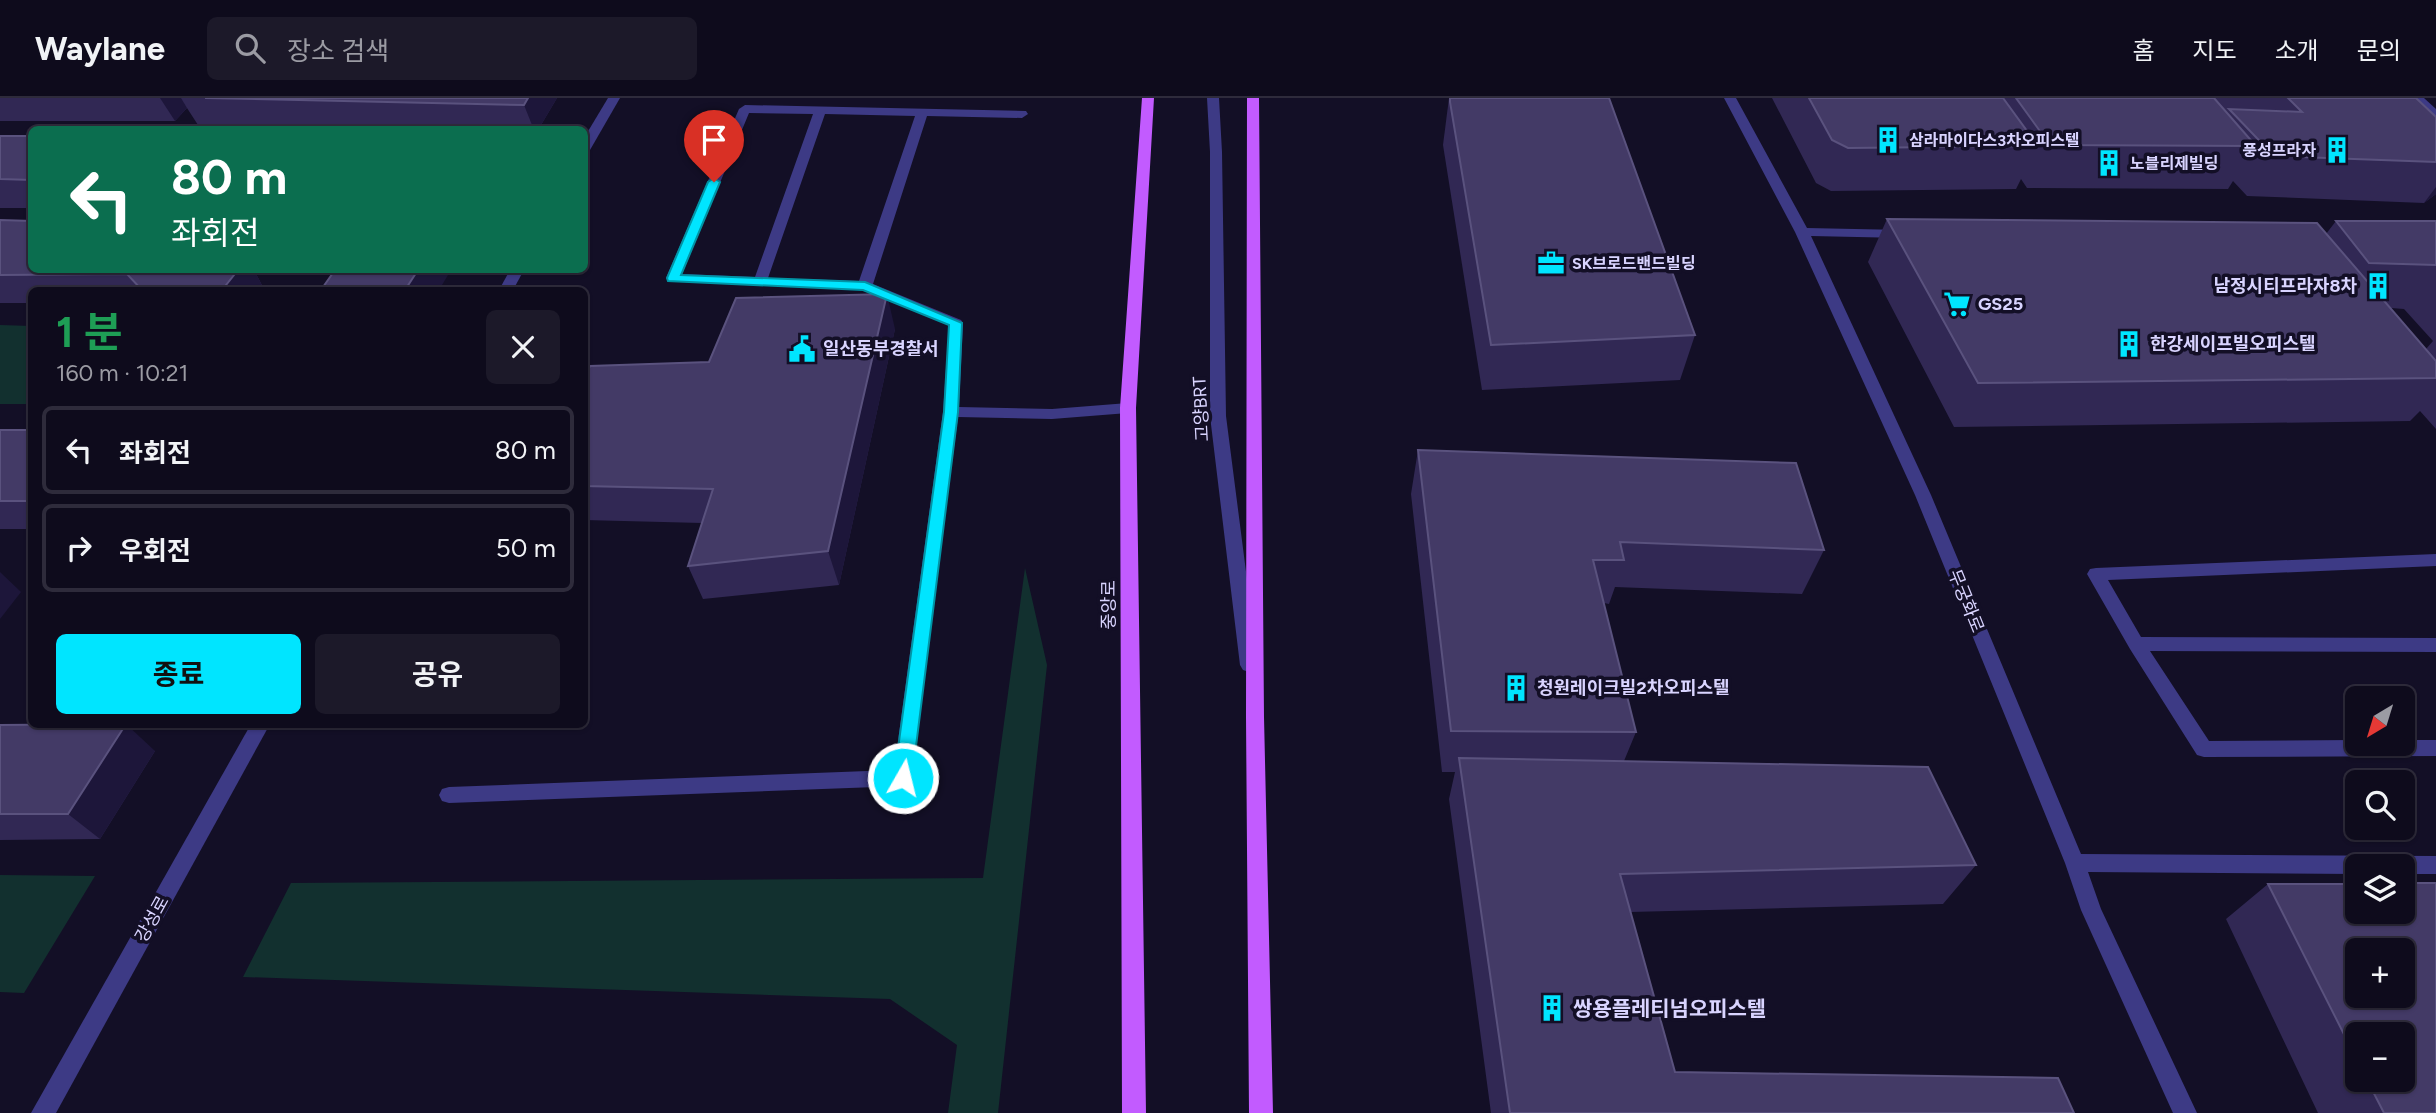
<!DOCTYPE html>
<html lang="ko">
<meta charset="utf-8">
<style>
:root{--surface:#0e0b1c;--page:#1c1929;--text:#f1f3f6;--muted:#9b9ba3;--line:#2e2b3b;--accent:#00e5ff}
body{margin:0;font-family:Figtree,"Noto Sans KR",sans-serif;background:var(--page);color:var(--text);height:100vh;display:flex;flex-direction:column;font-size:26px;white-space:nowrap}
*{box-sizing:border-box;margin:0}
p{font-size:23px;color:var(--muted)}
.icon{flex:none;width:38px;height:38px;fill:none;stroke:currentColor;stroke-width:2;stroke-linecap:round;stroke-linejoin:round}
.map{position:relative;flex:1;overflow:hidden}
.drawer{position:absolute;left:28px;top:189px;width:560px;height:441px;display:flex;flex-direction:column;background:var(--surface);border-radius:10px;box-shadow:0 2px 5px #0004,0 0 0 2px var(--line)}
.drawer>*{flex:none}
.banner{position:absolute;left:28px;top:28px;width:560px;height:147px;border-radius:10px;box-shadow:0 2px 5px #0004,0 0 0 2px var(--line);background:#0b6e4f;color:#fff;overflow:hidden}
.needle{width:46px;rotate:218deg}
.buttons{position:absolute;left:2345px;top:588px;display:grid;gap:14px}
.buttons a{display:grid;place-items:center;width:70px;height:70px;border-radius:10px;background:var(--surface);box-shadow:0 2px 5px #0004,0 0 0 2px var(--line);font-size:35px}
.pin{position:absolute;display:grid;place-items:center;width:60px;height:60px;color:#fff;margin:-72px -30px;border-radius:50% 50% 50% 0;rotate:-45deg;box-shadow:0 0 7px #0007}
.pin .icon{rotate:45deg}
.me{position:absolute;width:77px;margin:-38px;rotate:8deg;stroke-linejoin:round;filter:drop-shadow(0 0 5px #0008)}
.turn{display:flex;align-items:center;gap:24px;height:147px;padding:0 28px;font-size:32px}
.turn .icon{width:91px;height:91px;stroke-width:2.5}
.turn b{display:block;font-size:49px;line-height:60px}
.round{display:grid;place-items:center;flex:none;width:74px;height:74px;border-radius:10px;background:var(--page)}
.head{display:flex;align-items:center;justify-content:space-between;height:119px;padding:0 28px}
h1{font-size:42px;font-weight:700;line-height:52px;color:#1e9e55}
.cta{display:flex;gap:14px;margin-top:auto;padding:14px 28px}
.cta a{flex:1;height:80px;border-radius:10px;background:var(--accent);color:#111;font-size:28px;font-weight:700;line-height:80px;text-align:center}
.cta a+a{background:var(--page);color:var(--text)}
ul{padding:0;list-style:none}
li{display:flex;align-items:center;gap:21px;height:88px;margin:0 14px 10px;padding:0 14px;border:4px solid var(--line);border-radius:10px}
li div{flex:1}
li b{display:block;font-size:26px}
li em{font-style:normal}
header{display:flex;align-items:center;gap:42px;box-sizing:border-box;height:98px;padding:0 35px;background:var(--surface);border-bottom:2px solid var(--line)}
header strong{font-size:33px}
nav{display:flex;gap:38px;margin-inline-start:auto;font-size:24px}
.search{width:490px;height:63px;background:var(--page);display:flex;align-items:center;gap:18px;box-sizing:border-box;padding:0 24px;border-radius:10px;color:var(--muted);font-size:26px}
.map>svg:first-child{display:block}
.green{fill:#12302f}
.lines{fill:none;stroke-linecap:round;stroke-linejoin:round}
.service{fill:#3d3a85;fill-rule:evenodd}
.minor{fill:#3d3a85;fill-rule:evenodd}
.tertiary{fill:#3d3a85;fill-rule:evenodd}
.primary{fill:#c25bff;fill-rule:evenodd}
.wall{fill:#312854;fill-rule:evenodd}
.shaded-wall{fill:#1d163a}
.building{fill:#433a66;stroke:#5a527e;stroke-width:2;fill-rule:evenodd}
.route{fill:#00e5ff;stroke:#0095a6;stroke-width:2}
.labels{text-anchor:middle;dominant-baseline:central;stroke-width:7;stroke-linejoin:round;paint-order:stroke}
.far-poi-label{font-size:16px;font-weight:bold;fill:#d9d4ff;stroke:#130f26;text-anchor:start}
.poi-label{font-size:18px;font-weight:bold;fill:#d9d4ff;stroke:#130f26;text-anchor:start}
.street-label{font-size:18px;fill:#d9d4ff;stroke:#130f26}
.near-poi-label{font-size:21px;font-weight:bold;fill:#d9d4ff;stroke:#130f26;text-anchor:start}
</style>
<header>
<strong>Waylane</strong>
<div class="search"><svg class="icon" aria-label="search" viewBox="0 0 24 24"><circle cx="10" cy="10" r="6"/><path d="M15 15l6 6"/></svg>장소 검색</div>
<nav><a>홈</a><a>지도</a><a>소개</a><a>문의</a></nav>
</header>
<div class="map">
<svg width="2436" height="1015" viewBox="0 0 2436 1015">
<rect width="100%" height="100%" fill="#130f26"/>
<g class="green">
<path d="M0,227L31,228V306H0Z"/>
<path d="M1025,470L1047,567L998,1015H948L957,947L890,901L243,879L291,785L983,780Z"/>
<path d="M0,777L95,778L24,895L0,894Z"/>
</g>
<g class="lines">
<g class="service">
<path d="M1207,0H1219L1222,54L1226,318L1258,567L1255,572L1249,574L1243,572L1240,567L1210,318V54Z"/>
<path d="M745,7L1026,13L1028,16L1022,20L927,18L873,186L961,222L963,225L959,309L1052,311L1128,305L1136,310L1128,315L1052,321L958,319L910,686L903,688L449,705L442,703L439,697L442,691L449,689L894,672L943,314L949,227L863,192L668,183L666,180L739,11ZM749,15L813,16L755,179L682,176ZM825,16L915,18L859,183L768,180Z"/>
<path d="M2436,456V468L2108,482L2141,539L2436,540V554L2150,553L2209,643L2357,642V646H2403V642H2436V658L2204,659L2197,657L2130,551L2087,476L2090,471L2096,470Z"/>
</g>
<g class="minor">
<path d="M1724,0H1736L1807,130L1903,132L1910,136L1903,140L1811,138L1931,397L2081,756L2436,758V776H2403V768H2357V776L2088,774L2101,811L2197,1015H2173L2081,812L2065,765L1915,397L1795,134Z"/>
<path d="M2411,0H2424L2436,11V21Z"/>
</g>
<g class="tertiary">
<path d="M608,0H620L590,52L584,56V40Z"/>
<path d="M510,172H524L513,192H499Z"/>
<path d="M251,626H270L56,1015H31Z"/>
</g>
<g class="primary">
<path d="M1142,0H1154L1136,310L1146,1015H1122L1120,310Z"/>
<path d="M1247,0H1259L1264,619L1273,1015H1249L1246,619Z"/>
</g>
</g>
<g class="wall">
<path d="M0,0H557L538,32H377L198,27L187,10L175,23H0Z"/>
<path d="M1449,0H1609L1695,237L1680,282L1482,292L1443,47Z"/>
<path d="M1772,0H2416L2436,19V96L2424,105L2247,98L2233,83L2228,91L2027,90L2021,81L2016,91L1831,93L1816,85Z"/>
<rect x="0" y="38" width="32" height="72"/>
<path d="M1887,121L2326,136L2336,123H2436V331L2420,313L2410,323L1954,329L1868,164ZM2391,210L2404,211L2433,243L2426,251Z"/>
<path d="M0,122L254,172L264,191L263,192H32V205H0Z"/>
<path d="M895,231L839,487L703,501L688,468L702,425L584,422V280L709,264Z"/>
<rect x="0" y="332" width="32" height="99"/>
<path d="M1418,352L1824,452L1802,496L1615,489L1609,506L1604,505L1636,634L1624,663L1976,767L1943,806L1630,814L1675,974L2074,1015H1491L1449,701L1455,674H1442L1411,396Z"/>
<path d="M0,627L155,653L100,741L0,742Z"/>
<path d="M2268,786L2436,1015H2318L2226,821ZM2357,936L2403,982H2357Z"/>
</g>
<g class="shaded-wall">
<path d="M160,0H181L187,10L175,23Z"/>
<path d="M528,0H557L538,32H534L524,7Z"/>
<path d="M2436,89V96L2424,105Z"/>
<path d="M238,172H254L264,191L263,192H222Z"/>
<path d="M418,172H451L439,192H405Z"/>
<path d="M887,196L895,231L839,487L828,453Z"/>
<path d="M0,474L21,494L0,521Z"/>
<path d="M126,626L155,653L100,741L68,716Z"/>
</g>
<g class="building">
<path d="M205,0H528L524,7Z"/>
<path d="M1450,0H1609L1695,237L1491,247L1450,4Z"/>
<path d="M1809,0H2003L2038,48L1848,50L1832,42Z"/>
<path d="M2016,0H2214L2256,48L2050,47Z"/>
<path d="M2288,0H2416L2436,19V64L2274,58L2229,11L2302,14Z"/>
<path d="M0,38H32V82L0,81Z"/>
<path d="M1887,121L2317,125L2436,263V280L1978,285Z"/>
<path d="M0,122L32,123V172H238L222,192H141H142L127,176L0,177Z"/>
<path d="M2336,123H2436V167L2369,165Z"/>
<path d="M335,172H418L405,192H321Z"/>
<path d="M887,196L828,453L688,468L713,391L584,388V280L590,268L709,264L736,200Z"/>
<rect x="0" y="332" width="32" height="71"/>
<path d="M1418,352L1796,365L1824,452L1620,444L1624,462H1593L1636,634L1451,633Z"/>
<path d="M126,626L68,716H0V627Z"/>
<path d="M1459,660L1928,669L1976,767L1620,776L1675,974L2058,980L2074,1015H1510Z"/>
<path d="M2403,785H2436V1015H2384L2367,982H2403V936H2357V962L2268,786H2357V814H2403ZM2357,852H2403V898H2357Z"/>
</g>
<path class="route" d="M714,80L720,84L681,177L865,184L962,225L958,314L912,680L909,686L903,688L897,686L894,680L944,314L949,227L863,192L668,183L667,180L708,84Z"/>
<defs>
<symbol id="building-bare" viewBox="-9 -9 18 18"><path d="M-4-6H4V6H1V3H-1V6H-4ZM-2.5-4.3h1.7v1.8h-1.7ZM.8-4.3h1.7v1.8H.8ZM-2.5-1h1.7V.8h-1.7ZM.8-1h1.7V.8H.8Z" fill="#00e5ff" stroke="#130f26" stroke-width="2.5" paint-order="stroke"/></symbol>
<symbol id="office-bare" viewBox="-9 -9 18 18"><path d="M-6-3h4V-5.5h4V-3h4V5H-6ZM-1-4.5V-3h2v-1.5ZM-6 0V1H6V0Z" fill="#00e5ff" stroke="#130f26" stroke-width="2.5" paint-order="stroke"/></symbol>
<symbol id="supermarket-bare" viewBox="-9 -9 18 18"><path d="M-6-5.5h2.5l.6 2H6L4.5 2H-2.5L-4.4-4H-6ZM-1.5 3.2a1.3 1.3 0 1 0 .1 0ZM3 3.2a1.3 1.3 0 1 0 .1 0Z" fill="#00e5ff" stroke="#130f26" stroke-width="2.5" paint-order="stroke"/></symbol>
<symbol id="civic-bare" viewBox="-9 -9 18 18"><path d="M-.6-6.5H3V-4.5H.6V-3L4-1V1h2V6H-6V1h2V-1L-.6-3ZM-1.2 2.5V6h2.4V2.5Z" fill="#00e5ff" stroke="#130f26" stroke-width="2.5" paint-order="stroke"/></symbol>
</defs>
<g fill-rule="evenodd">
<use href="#building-bare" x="1869" y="23" width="38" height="38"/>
<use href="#building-bare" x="2318" y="33" width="38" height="38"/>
<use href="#building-bare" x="2090" y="46" width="38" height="38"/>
<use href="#office-bare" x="1532" y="146" width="38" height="38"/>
<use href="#building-bare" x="2359" y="169" width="38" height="38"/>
<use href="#supermarket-bare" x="1938" y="187" width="38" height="38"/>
<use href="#building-bare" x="2110" y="227" width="38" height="38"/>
<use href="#civic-bare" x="783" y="232" width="38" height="38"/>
<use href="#building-bare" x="1497" y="571" width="38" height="38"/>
<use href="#building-bare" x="1533" y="891" width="38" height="38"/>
</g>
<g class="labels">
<g class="far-poi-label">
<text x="1909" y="42">삼라마이다스3차오피스텔</text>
<text x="2316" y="52" text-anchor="end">풍성프라자</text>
<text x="2130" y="65">노블리제빌딩</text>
<text x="1572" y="165">SK브로드밴드빌딩</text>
</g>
<g class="poi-label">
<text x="2357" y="188" text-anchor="end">남정시티프라자8차</text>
<text x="1978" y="206">GS25</text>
<text x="2150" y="246">한강세이프빌오피스텔</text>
<text x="823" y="251">일산동부경찰서</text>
<text x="1537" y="590">청원레이크빌2차오피스텔</text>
</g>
<g class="street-label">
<text transform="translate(1201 311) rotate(-93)">고양BRT</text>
<text transform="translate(1966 503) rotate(68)">무궁화로</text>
<text transform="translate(1109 507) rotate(-90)">중앙로</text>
<text transform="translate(152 821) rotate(-61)">강성로</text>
</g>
<g class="near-poi-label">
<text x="1573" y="910">쌍용플레티넘오피스텔</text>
</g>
</g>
</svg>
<div class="buttons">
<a><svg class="needle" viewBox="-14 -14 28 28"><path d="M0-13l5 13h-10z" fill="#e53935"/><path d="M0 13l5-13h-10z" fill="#9b9ba3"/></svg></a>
<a><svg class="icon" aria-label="search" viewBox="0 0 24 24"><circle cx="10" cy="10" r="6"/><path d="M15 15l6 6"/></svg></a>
<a><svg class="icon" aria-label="layers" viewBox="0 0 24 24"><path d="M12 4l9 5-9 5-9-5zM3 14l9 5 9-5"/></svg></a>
<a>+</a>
<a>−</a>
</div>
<div class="pin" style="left:714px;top:84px;background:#d93025"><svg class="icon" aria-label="arrive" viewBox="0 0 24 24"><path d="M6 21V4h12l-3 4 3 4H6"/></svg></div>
<svg class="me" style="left:903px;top:680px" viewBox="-20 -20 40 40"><circle r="17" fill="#00e5ff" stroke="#fff" stroke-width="3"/><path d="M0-11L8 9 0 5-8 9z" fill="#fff"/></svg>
<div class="banner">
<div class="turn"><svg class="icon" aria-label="left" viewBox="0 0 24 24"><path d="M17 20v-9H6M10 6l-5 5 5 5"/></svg><div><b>80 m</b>좌회전</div></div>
</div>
<section class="drawer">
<div class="head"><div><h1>1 분</h1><p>160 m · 10:21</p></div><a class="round"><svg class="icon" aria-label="close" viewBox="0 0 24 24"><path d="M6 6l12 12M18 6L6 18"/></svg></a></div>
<ul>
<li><svg class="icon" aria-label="left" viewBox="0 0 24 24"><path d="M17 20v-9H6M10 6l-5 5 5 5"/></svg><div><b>좌회전</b></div><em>80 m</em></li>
<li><svg class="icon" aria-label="right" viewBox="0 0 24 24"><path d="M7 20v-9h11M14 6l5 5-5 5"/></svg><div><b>우회전</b></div><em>50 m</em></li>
</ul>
<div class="cta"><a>종료</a><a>공유</a></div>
</section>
</div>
